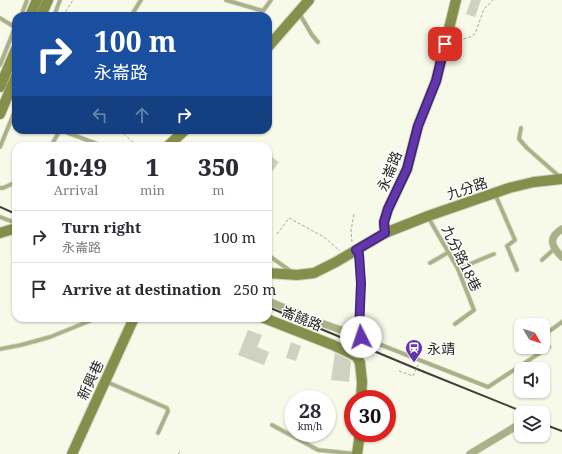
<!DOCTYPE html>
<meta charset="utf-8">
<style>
:root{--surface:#fff;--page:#f2f2f3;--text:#2b2b33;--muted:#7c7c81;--line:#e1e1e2}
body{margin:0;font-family:"Noto Serif","Noto Sans TC",serif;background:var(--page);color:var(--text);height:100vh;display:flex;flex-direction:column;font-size:15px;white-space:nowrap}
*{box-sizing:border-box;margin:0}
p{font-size:13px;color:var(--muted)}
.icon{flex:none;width:22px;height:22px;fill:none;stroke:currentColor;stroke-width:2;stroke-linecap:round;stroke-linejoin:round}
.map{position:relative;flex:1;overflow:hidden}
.drawer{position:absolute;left:12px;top:142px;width:260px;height:180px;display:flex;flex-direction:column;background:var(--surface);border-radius:12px;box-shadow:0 1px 3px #0004}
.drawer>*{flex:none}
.top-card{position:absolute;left:12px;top:12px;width:260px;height:122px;border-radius:12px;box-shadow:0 1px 3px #0004;background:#1a4fa0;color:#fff;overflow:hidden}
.needle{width:26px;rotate:129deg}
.tools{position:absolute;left:514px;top:318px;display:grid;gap:8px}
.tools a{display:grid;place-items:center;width:36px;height:36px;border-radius:8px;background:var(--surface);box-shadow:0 1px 3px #0004;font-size:20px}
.speed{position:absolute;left:284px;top:390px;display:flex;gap:8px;font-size:20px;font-weight:700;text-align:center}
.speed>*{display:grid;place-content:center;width:52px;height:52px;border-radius:50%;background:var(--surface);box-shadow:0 1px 3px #0004;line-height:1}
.speed small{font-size:10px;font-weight:400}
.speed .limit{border:6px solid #d22;background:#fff;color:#111}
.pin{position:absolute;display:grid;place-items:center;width:34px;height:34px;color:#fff;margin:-17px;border-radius:8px;box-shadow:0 2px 6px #0006}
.me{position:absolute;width:44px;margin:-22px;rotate:356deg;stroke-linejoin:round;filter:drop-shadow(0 0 3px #0008)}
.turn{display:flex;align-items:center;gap:14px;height:84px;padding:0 16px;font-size:18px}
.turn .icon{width:52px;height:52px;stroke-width:2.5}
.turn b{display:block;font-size:28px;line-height:34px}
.lanes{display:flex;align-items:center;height:38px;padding:0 16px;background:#0003;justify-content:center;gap:20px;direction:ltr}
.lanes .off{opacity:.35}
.eta{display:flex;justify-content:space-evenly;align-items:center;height:68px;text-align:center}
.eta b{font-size:24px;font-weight:800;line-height:28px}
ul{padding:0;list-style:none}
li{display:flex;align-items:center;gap:12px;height:52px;padding:0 16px;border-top:1px solid var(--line)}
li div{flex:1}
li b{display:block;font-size:15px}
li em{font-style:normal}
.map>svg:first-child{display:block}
.building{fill:#cfd2c1}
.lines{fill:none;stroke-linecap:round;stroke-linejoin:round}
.lane-casing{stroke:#d1d4c5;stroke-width:5}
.street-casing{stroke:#d1d4c5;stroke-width:8}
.secondary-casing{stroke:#d1d4c5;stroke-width:12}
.path{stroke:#a6a99c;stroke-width:1;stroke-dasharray:3 2;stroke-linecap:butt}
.lane{stroke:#abb186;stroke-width:3.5}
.street{stroke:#abb186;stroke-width:7}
.secondary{stroke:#868e4b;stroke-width:10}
.rail{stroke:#3e3f38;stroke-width:2}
.path-bridge{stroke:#a6a99c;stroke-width:1;stroke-dasharray:3 2;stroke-linecap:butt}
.route-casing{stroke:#402471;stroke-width:10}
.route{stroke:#6237ae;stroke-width:7}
.labels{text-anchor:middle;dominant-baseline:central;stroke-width:3;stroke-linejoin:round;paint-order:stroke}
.street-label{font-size:14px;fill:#252620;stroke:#fff}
.poi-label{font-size:14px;fill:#252620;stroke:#fff;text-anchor:start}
</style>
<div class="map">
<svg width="562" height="454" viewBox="0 0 562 454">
<rect width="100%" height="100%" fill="#f7fae9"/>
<g class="building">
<path d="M471,0H481L475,17L466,14Z"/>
<path d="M268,154L279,162L268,177Z"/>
<path d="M248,330L262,335L257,347L269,352L264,365L238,355Z"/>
<path d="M291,342L301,346L296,361L286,358Z"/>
<path d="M335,353L349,360L351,362L349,382L331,380Z"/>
</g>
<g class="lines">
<defs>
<g id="lane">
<path d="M226,0L263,11L271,0"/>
<path d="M299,13L312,35L318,42"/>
<path d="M21,16L27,0"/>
<path d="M54,16L60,0"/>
<path d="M131,16L141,0"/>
<path d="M0,18L16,28"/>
<path d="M0,65L16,25"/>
<path d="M521,128L519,139L527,148L561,178"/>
<path d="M60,130L103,146"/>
<path d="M51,146L60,130"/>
<path d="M0,147L16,108"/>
<path d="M0,188H3L16,182"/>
<path d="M495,194L515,240L507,246L517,270"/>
<path d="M0,217L16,223"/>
<path d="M428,217L458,269L474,310L455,324"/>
<path d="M268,255L292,272"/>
<path d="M542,260L554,249"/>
<path d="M430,263L449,252"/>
<path d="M458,269L494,254"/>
<path d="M543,332L551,330L562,322"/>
<path d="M361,337L488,387L549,347L543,339"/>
<path d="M0,349L21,345L50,337L97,318"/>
<path d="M107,382L167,408L168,411L158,433"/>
<path d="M272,425L318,450L357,454"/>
</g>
<g id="street">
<path d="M562,229C547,238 552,247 562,257"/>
<path d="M356,250L359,254L361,283L359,331L361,337"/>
<path d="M268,301L321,323L361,337"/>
<path d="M470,454L518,425L521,424"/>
</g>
<g id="secondary">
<path d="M30,16L37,0"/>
<path d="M41,16L48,0"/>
<path d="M268,47L309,0"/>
<path d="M0,87L16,49"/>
<path d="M0,114L16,76"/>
<path d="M168,146L185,130"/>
<path d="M0,233L16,228"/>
<path d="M385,233L384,222L388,209L407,169L418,126L436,81L456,0"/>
<path d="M268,273L297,275L314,273L336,262L385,233L428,216L509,188L534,182L562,179"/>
<path d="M264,318L333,345L352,354L357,357L360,363L362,382L361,399"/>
<path d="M72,454L134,318"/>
<path d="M357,454L360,433"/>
</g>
</defs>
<use href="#lane" class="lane-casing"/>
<use href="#street" class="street-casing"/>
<use href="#secondary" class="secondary-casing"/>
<g class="path">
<path d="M63,16L73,0"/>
<path d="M454,42L470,37L475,34L484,9L493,0"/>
<path d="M120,130L137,146"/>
<path d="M277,234L289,218L324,237L340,251"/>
<path d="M352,242L351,231L354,213"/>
<path d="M67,318L68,323"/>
<path d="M399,371L413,376"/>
<path d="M178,454L180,452"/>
</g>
<use href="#lane" class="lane"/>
<use href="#street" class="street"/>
<use href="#secondary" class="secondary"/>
<g class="rail">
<path d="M0,207L16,214"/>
<path d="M268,307L417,369L526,413"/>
<path d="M543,424L562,431"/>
</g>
<path class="path-bridge" d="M413,376L418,365"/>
</g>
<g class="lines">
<defs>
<path id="route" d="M361,337L359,331L361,283L359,254L356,250L385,233L384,222L388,209L407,169L418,126L436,81L445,44"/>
</defs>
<use href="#route" class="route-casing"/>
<use href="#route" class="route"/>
</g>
<defs>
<symbol id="station-pin" viewBox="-11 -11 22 30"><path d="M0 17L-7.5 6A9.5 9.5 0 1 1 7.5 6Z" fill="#6237ae" stroke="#fff"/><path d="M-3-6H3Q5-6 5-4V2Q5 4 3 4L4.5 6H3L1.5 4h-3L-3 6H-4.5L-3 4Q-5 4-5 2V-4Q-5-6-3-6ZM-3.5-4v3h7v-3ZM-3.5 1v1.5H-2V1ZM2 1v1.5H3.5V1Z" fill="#fff"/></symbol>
</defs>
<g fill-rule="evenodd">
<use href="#station-pin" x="404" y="338" width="20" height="27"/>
</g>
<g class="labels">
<g class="street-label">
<text transform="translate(389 171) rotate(-68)">永崙路</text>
<text transform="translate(467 188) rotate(-18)">九分路</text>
<text transform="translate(462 258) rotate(64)">九分路18巷</text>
<text transform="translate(302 318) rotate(22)">崙饒路</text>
<text transform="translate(90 380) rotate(-65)">新興巷</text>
</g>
<g class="poi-label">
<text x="427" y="348">永靖</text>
</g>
</g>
</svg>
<div class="tools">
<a><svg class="needle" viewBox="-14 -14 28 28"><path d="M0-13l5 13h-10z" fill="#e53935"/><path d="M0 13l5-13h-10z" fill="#7c7c81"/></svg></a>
<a><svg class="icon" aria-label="sound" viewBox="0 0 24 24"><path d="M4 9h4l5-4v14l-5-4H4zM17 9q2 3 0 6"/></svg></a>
<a><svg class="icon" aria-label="layers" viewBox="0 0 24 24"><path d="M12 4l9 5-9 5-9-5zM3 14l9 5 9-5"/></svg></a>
</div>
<div class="speed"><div>28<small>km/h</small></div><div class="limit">30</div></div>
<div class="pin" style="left:445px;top:44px;background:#d93025"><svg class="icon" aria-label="arrive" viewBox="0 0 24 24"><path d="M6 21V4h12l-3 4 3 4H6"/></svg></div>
<svg class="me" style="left:361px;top:337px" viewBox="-20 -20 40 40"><circle r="19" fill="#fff"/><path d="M0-13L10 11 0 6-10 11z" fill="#6237ae"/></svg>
<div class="top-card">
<div class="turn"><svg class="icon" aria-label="right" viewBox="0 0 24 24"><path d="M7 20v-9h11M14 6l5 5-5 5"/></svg><div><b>100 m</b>永崙路</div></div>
<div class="lanes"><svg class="icon off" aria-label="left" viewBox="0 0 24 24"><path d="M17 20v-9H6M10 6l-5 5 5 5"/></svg><svg class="icon off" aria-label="ahead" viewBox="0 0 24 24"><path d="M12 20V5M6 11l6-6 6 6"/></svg><svg class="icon" aria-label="right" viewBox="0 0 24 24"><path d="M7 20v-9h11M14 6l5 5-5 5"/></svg></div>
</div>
<section class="drawer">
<div class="eta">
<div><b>10:49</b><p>Arrival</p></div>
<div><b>1</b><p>min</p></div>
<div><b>350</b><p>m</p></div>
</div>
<ul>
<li><svg class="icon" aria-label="right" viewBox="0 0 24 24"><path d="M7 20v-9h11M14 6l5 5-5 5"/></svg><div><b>Turn right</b><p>永崙路</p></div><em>100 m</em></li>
<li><svg class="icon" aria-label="arrive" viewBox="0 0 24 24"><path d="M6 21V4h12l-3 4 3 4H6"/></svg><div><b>Arrive at destination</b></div><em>250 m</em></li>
</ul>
</section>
</div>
